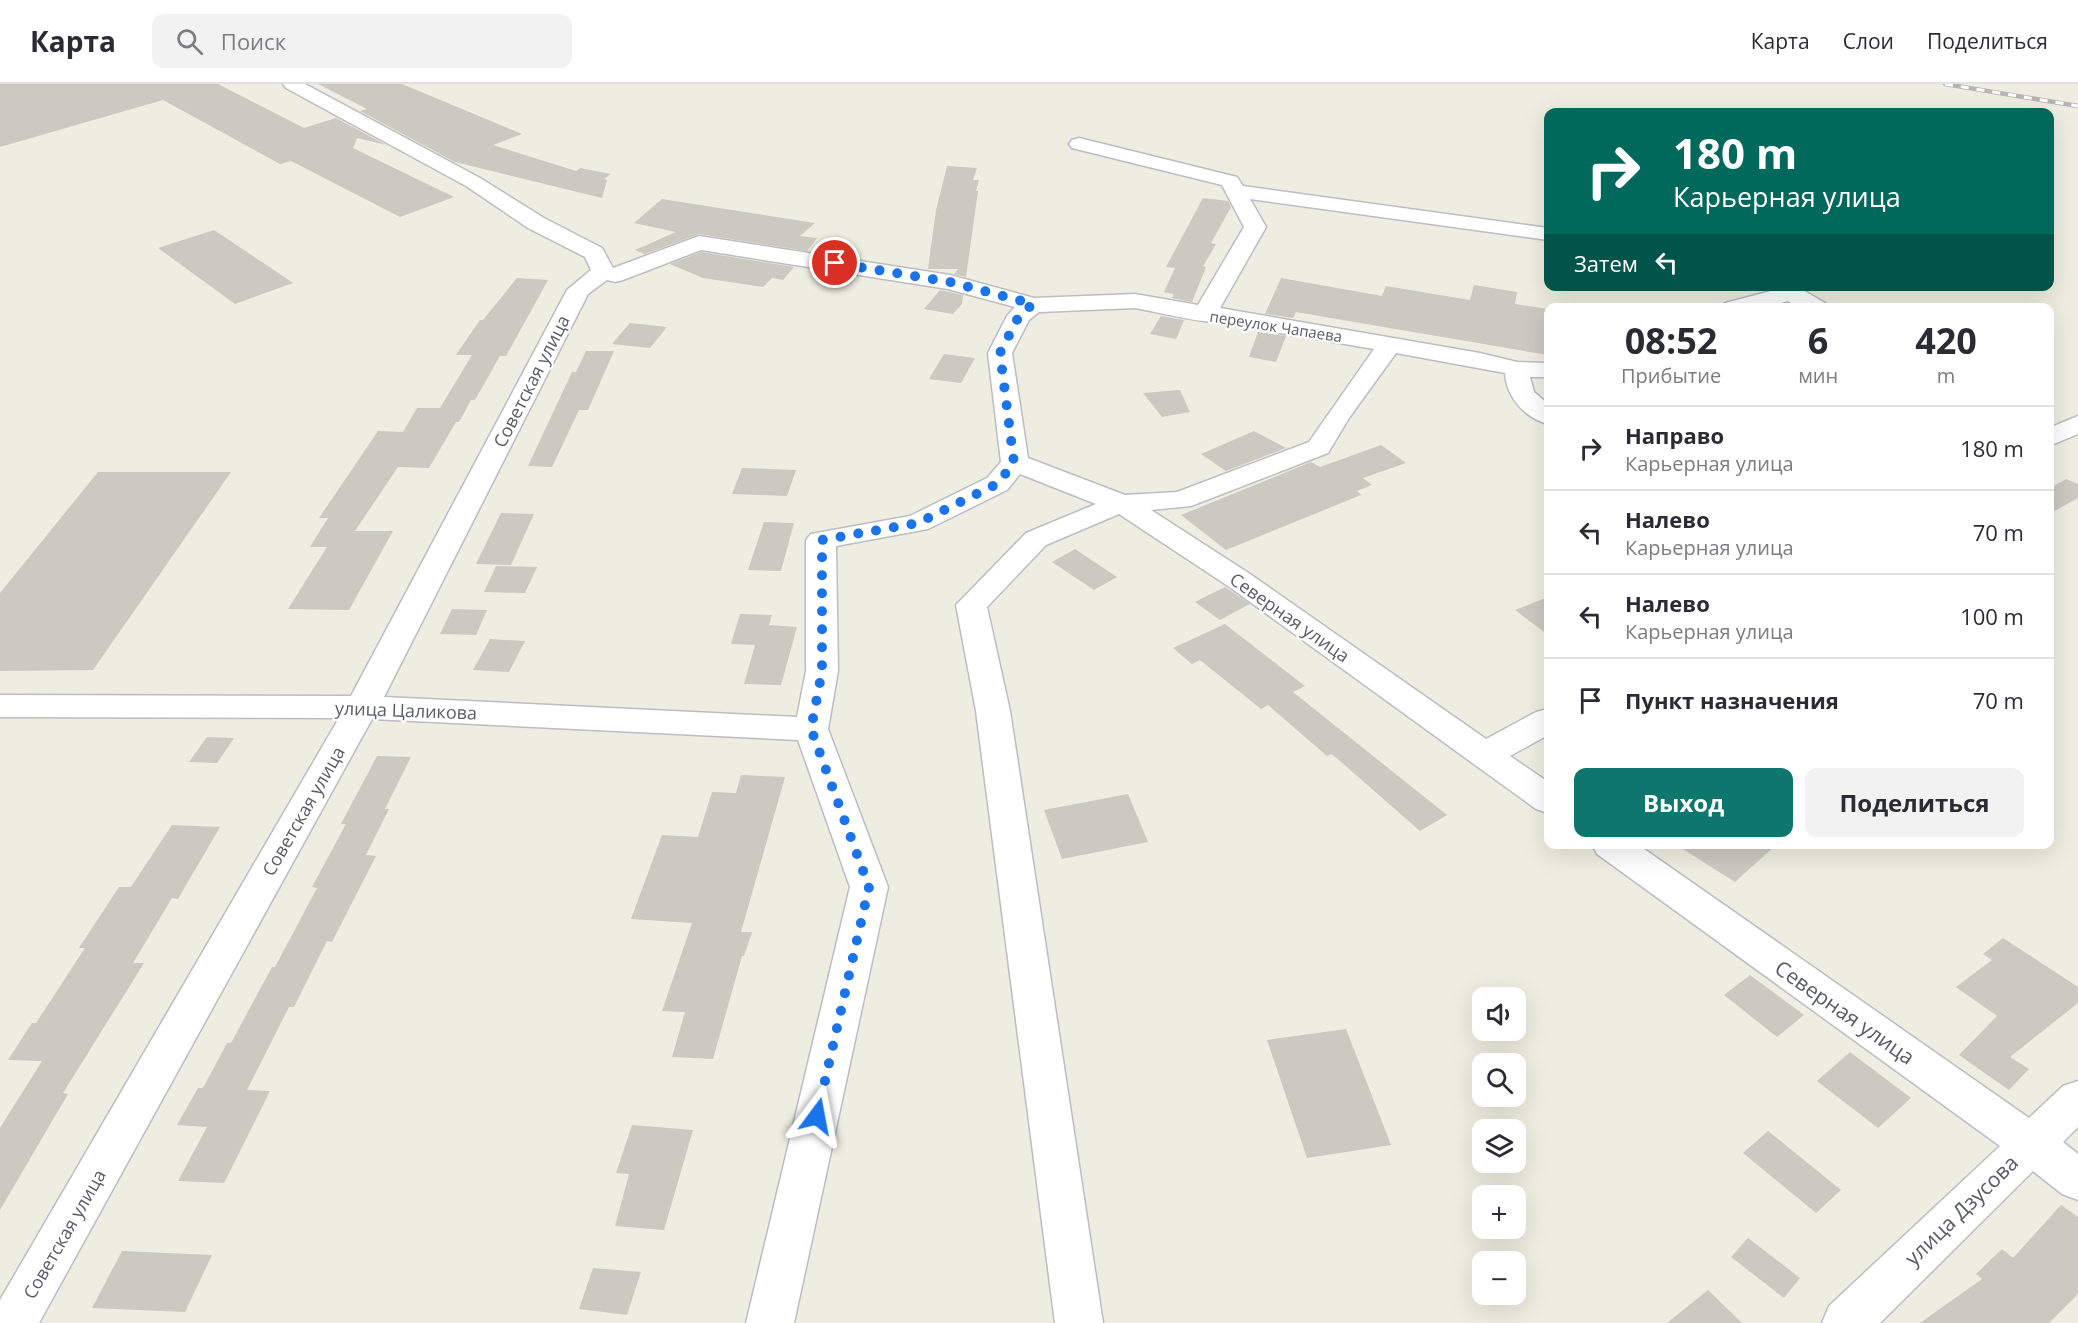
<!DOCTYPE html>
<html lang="ru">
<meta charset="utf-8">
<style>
:root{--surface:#fff;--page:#f2f2f3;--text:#2b2b33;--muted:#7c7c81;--line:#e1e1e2;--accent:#0f766e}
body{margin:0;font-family:"Open Sans",sans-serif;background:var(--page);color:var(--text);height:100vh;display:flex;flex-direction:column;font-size:22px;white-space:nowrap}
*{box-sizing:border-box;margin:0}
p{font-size:20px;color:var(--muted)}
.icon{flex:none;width:33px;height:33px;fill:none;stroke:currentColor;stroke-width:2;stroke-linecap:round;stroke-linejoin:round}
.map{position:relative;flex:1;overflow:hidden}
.side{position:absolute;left:1544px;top:219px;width:510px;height:546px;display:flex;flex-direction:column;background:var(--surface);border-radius:12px;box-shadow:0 6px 24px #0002}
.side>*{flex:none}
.banner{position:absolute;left:1544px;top:24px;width:510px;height:183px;border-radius:12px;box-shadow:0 6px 24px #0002;background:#00695c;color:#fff;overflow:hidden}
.buttons{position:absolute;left:1472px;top:903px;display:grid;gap:12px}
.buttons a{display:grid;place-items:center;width:54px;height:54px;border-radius:12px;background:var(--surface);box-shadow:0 6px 24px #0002;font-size:30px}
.pin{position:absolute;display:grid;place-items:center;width:51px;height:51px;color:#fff;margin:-26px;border:3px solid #fff;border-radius:50%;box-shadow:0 2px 6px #0007}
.me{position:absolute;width:66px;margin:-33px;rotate:13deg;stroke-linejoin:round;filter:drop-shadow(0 0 4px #0008)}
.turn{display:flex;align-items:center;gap:21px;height:126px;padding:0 30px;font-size:27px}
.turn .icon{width:78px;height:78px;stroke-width:2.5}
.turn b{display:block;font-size:42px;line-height:51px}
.then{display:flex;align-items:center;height:57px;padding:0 30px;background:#0003;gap:12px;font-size:22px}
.eta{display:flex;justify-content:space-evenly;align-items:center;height:102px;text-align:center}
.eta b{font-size:36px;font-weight:700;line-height:42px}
.primary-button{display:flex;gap:12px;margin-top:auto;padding:12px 30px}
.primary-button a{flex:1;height:69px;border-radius:12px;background:var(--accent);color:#fff;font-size:24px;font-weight:700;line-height:69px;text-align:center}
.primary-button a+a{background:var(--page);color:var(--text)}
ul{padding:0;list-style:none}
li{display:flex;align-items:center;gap:18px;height:84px;padding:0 30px;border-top:2px solid var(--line)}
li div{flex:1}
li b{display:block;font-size:22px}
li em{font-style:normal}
header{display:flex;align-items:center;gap:36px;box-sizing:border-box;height:84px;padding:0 30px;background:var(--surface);border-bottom:2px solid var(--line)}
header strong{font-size:28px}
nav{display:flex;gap:33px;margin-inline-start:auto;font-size:21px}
.search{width:420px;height:54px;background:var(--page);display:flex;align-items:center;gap:15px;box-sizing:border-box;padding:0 21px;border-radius:12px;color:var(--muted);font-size:22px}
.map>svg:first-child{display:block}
.building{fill:#cbc9c0}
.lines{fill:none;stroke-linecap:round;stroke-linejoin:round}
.minor-casing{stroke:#bbbdc4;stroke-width:3}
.minor{fill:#fff;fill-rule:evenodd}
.rail-casing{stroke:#b5b5b7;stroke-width:4.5}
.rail{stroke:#fff;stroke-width:3;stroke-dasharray:8;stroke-linecap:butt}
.route{stroke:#1a73e8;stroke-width:10;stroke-dasharray:0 18}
.labels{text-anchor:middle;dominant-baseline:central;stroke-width:4.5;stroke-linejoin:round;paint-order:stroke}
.far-street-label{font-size:15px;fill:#595c64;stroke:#fff}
.street-label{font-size:18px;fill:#595c64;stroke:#fff}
.near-street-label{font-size:21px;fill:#595c64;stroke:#fff}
</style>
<header>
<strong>Карта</strong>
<div class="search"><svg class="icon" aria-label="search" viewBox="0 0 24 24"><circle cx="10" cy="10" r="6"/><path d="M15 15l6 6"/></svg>Поиск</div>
<nav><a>Карта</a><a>Слои</a><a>Поделиться</a></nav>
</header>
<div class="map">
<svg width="2078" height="1239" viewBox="0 0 2078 1239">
<rect width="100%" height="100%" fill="#eeede1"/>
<g class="building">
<path d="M0,0H218L304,44L336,34L386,61L357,54L353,64L454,113L400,133L291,77L280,80L163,16L0,63Z"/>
<path d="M318,0H402L522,50L493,61L576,87L580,84L611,90L604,95L607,96L602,114L455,78L360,27L367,25Z"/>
<path d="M947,82L977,84L973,96H979L976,107H978L966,193L954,190L958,185H928L936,126Z"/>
<path d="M1203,114L1228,117L1231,123L1211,159L1216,160L1203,182L1206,183L1192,218L1172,214L1174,210L1164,208L1175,184L1166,183Z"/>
<path d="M662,115L815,139L800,152L817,154L807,167L699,150L645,170L635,166L676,148L634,139Z"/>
<path d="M214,146L293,199L235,220L158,164Z"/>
<path d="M701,168L794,183L783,196L772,194L763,203L703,194L670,180Z"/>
<path d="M517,194L548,196L506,272H500L475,316H471L459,338H456L429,384L398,383L355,447H393L349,526L288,525L327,463H310L328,434H319L378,347L403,348L417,324H440L472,271H456L480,236H483Z"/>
<path d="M1281,194L1382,212L1386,202L1470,216L1474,201L1517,208L1515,220L1548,225V271L1296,228L1293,234L1265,230Z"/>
<path d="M940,206L963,211L962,220L953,230L924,225Z"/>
<path d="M1161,232L1184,236L1176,255L1150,250Z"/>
<path d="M630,239L667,243L650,264L612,260Z"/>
<path d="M1258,248L1286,252L1276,278L1249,273Z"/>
<path d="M586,267H614L588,326H579L552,383L528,382L572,288H576Z"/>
<path d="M944,270L975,274L961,299L929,295Z"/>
<path d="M1180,306L1190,328L1162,333L1143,309Z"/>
<path d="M1254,347L1286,364L1226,387L1201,370Z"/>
<path d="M1381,361L1406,379L1363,394L1372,401L1357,407L1361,411L1226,466L1181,431L1311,378L1320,383Z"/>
<path d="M742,384L796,386L787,412L732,410Z"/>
<path d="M98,388H231L93,586L0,587V509Z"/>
<path d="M2066,395L2078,400V414L2049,430V405Z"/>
<path d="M501,429L534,430L511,481L476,480Z"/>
<path d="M764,438L794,439L781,487L748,486Z"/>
<path d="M1075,465L1117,493L1094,506L1052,478Z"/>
<path d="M496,482L537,483L525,509L484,508Z"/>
<path d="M1225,503L1250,520L1220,536L1195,518Z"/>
<path d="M1548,513V551L1515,526Z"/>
<path d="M452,525L487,526L476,551L440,550Z"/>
<path d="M740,530L772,531L769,541L797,543L781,601L744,600L755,561L731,560Z"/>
<path d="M1225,540L1305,602L1293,608L1447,731L1420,747L1332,670L1327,672L1268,621L1261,625L1200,576L1192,580L1173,564Z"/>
<path d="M490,555L525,557L509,588L473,586Z"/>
<path d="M207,653L234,654L217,679L189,678Z"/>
<path d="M377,672L411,673L385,725H389L366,771L376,772L332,858L327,857L294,923H289L247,1006L270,1007L224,1099L178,1097L207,1043L177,1041L198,1004H203L227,959H231L272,883H275L317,804L312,803L346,740H341Z"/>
<path d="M741,691L785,693L741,848H752L744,872H742L713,975L672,973L685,928L662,927L692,839L631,835L662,751L698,753L712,708L736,709Z"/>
<path d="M1128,710L1148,758L1062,775L1044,726Z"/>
<path d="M172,741L220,743L178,815L172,814L133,879H144L63,1009L68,1010L0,1126V1044L42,977L8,976L32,939H36L85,864H79L119,803H131Z"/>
<path d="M1675,760H1777L1735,798Z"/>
<path d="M2003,854L2078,903V919L2010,973L2029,985L2009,1006L1959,971L1997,932L1956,903L1992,876L1983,870Z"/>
<path d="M1750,891L1804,931L1777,953L1724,911Z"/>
<path d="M1346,945L1391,1061L1307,1074L1267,956Z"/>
<path d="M1850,968L1911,1014L1878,1044L1817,997Z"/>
<path d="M632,1041L693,1046L664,1146L615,1142L629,1090L616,1089Z"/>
<path d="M1768,1047L1841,1106L1816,1129L1743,1069Z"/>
<path d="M2061,1121L2078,1133V1210L2049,1239H1920L1982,1195L1976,1190L2002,1165L2013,1174Z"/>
<path d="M1748,1154L1800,1194L1784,1214L1731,1173Z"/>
<path d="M122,1167L212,1171L185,1228L92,1224Z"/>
<path d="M593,1184L641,1188L627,1231L579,1225Z"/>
<path d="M1708,1206L1742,1239H1667Z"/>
</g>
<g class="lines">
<defs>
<g id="minor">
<path d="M283,0H305L480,94L544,134L602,164L613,184L699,152L950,191L1034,214L1135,210L1198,221L1244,143L1222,101L1072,64L1069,60L1072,56L1079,54L1237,93L1243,102L1548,144V156L1250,115L1266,143L1220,224L1480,269L1517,278L1548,279V293H1530L1534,308L1548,320V340C1525,334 1506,313 1505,289L1396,269L1349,334L1328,369L1191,422L1151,426L1250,490L1486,655L1536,628L1548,625V651L1510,672L1548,698V729L1536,725L1228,502L1119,430L1046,461L987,523L1010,627L1103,1239H1055L976,627L956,521L1026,449L1096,420L1020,390L1007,406L928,445L836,462L838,587L828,645L888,803L794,1239H746L850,803L798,656L372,635L39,1239H0V1216L339,634L0,633V611L351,612L567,206L591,186L585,173L528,144L466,102L286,4ZM701,166L948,205L1015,223L1007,232L988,269L1001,378L987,394L910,432L811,450L806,456V587L797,633L384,613L588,210L607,196L615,198L623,196ZM1135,224C1148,226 1202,239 1209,237L1374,265L1309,358L1177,408L1125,411L1028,374L1012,269L1029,236L1039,228Z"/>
<path d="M1767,202H1796L1825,219L1828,224H1799L1788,217L1763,224H1722L1725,219L1771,207Z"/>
<path d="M2078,332V350L2049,362V344Z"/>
<path d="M1592,760H1637L2029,1034L2063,1002L2078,997V1043L2063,1058L2078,1070V1116L2062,1110L2033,1087L1880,1239H1822L1829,1222L2000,1062L1597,770Z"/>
</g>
</defs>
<use href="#minor" class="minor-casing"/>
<use href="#minor" class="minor"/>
<defs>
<path id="rail" d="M1945,0L2078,22"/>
</defs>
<use href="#rail" class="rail-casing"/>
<use href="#rail" class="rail"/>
</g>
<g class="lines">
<path class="route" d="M817,1032L869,803L811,645L822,587V456L918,439L997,400L1014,379L1000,269L1019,232L1033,220L950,198L835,179"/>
</g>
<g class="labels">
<g class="far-street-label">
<text transform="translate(1276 242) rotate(9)">переулок Чапаева</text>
</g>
<g class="street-label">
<text transform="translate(531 297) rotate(-63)">Советская улица</text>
<text transform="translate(1290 533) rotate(35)">Северная улица</text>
<text transform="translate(406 626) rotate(2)">улица Цаликова</text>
<text transform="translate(303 727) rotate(-60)">Советская улица</text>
<text transform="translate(64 1150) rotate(-60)">Советская улица</text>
</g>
<g class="near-street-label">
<text transform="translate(1845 928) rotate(35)">Северная улица</text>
<text transform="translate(1961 1126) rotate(-44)">улица Дзусова</text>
</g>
</g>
</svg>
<div class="buttons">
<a><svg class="icon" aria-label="sound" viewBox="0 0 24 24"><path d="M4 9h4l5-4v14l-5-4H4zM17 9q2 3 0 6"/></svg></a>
<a><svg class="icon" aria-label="search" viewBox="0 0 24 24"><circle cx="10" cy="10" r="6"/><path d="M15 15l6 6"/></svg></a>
<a><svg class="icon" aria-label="layers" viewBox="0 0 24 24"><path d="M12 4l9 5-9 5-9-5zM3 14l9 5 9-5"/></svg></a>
<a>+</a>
<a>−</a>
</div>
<div class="pin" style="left:835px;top:179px;background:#d93025"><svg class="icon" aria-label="arrive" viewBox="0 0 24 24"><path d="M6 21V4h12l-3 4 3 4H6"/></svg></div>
<svg class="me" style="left:817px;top:1032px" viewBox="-20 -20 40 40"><path d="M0-17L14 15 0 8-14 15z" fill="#1a73e8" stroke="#fff" stroke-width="4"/></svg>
<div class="banner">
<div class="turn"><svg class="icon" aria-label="right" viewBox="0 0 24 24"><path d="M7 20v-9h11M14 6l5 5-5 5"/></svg><div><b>180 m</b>Карьерная улица</div></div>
<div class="then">Затем<svg class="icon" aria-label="left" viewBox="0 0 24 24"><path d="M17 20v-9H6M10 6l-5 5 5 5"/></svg></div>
</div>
<section class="side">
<div class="eta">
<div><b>08:52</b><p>Прибытие</p></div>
<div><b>6</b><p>мин</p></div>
<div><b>420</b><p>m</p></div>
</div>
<ul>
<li><svg class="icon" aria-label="right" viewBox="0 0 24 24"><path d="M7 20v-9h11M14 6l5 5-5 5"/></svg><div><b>Направо</b><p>Карьерная улица</p></div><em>180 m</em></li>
<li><svg class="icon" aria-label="left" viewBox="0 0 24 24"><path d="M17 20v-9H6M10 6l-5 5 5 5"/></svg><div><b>Налево</b><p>Карьерная улица</p></div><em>70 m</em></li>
<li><svg class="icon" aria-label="left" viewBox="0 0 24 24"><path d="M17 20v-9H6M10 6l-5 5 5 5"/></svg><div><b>Налево</b><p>Карьерная улица</p></div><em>100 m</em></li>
<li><svg class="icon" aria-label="arrive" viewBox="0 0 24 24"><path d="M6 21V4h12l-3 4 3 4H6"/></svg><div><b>Пункт назначения</b></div><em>70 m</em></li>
</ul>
<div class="primary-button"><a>Выход</a><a>Поделиться</a></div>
</section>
</div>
